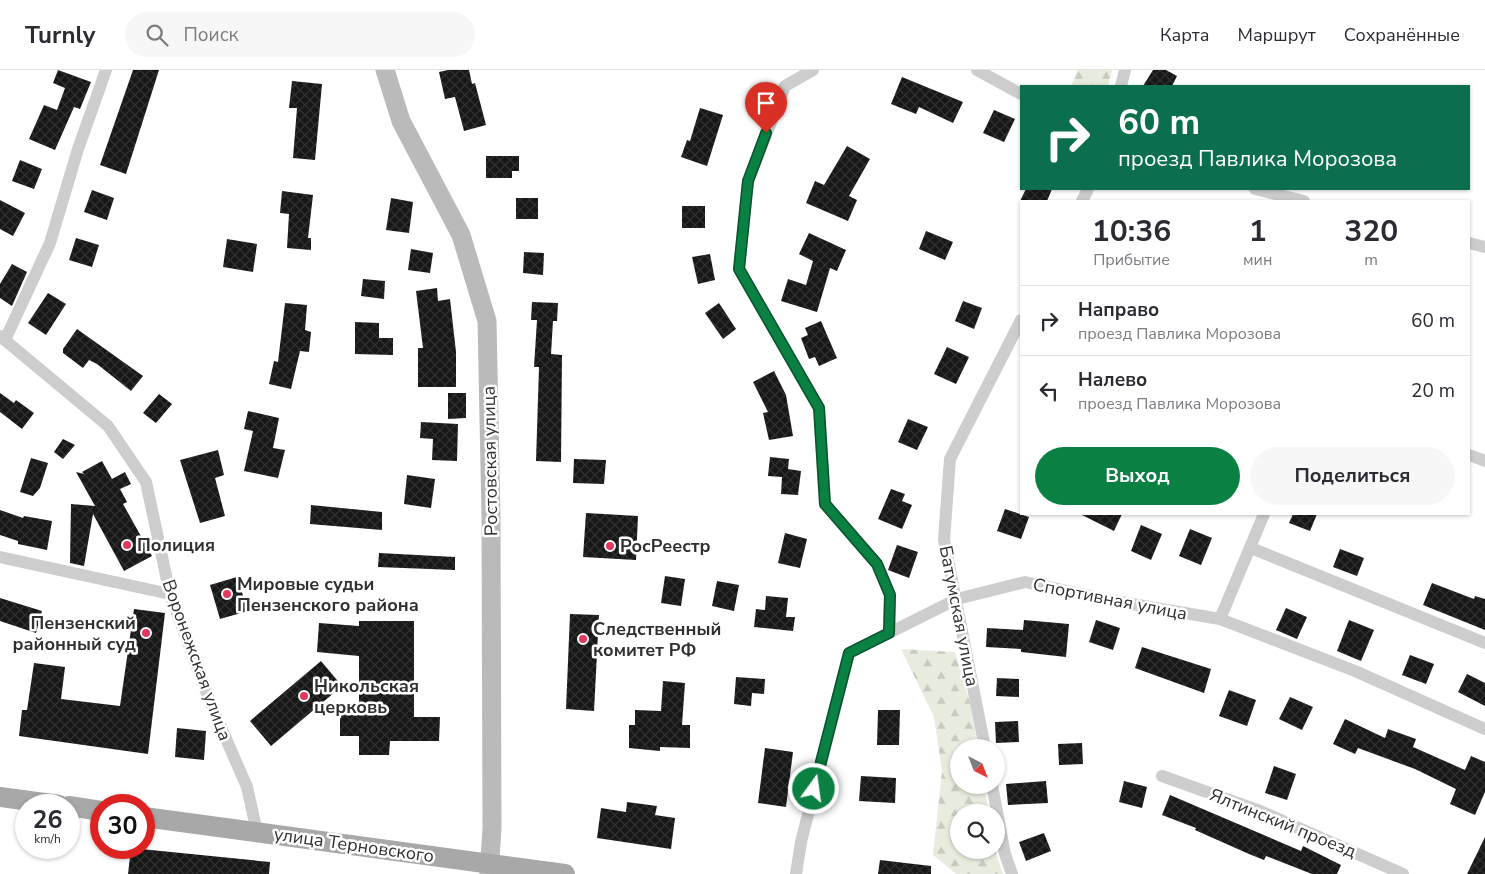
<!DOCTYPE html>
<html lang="ru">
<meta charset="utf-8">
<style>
:root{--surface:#fff;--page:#f7f7f7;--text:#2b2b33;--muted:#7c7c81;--line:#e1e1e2;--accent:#0b8043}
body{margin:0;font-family:"Nunito Sans",sans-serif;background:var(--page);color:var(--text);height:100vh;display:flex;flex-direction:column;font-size:19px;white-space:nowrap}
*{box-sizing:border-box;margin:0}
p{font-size:16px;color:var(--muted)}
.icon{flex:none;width:28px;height:28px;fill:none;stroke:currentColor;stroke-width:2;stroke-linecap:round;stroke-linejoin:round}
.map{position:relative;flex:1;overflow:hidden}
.details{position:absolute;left:1020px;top:130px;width:450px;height:315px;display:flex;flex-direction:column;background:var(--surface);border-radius:0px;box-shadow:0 1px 4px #0004}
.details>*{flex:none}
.banner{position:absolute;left:1020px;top:15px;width:450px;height:105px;border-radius:0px;box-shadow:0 1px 4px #0004;background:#0b6e4f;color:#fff;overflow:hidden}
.needle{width:32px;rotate:138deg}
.fabs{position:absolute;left:950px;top:669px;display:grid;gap:10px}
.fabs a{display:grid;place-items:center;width:55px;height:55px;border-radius:50%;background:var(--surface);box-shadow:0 1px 4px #0004;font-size:25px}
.speed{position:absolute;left:15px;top:724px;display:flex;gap:10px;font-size:25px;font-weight:700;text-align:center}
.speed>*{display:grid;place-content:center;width:65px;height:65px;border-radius:50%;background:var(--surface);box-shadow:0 1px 4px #0004;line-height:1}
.speed small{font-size:12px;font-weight:400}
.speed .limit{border:8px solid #d22;background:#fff;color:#111}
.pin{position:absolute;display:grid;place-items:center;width:42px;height:42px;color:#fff;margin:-51px -21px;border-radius:50% 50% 50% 0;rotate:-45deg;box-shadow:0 0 5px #0007}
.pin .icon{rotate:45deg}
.me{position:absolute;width:55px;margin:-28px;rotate:14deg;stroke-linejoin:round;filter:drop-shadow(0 0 4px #0008)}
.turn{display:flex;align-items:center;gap:18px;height:105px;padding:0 15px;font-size:22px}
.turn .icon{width:65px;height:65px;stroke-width:2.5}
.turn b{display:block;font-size:35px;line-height:42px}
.eta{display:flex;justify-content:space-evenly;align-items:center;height:85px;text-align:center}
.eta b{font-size:30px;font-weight:700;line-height:35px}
.action{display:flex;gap:10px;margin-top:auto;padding:10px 15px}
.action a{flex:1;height:58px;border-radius:30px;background:var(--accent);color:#fff;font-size:20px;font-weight:700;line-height:58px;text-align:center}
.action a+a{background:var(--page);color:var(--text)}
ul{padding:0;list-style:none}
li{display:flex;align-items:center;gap:15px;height:70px;padding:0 15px;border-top:1px solid var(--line)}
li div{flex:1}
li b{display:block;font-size:19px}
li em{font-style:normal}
header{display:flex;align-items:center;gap:30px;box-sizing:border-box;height:70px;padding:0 25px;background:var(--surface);border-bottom:1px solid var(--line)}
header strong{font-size:24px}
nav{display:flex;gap:28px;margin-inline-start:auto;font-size:18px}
.search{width:350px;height:45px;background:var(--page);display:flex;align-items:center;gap:12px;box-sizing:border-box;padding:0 18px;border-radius:28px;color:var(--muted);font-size:19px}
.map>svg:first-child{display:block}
.forest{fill:url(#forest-firs)}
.building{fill:url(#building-cross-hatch)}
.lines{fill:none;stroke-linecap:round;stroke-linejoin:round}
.street{stroke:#cdcdcd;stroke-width:12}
.secondary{stroke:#bababa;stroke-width:19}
.primary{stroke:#a8a8a8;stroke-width:20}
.route-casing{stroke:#07532c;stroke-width:12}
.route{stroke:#0b8043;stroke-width:9}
.poi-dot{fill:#e1385f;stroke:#fff;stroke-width:2}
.labels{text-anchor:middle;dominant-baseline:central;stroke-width:5;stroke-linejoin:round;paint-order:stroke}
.street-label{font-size:18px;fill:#303030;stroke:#fff}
.poi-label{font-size:18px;font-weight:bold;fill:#303030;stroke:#fff;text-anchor:start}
</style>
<header>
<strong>Turnly</strong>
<div class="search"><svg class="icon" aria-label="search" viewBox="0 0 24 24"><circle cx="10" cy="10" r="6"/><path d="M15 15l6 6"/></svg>Поиск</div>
<nav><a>Карта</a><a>Маршрут</a><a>Сохранённые</a></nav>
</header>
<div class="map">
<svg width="1485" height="804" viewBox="0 0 1485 804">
<defs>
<pattern id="forest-firs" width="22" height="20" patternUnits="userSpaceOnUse" patternTransform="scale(1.25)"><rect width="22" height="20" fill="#e8ecde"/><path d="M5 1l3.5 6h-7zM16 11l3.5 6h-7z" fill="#c7cbbf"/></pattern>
<pattern id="building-cross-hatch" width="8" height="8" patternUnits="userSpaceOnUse" patternTransform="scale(1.25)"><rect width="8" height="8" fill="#171717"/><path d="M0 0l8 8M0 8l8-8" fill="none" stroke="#303030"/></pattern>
</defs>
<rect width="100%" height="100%" fill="#fff"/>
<g class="forest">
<path d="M1078,0H1112L1108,16H1071Z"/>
<path d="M901,579L955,582L970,633L978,677L959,678V715H984L989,742H959V780H995L1003,804H956L933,785L942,701L934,647Z"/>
</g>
<g class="building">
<path d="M58,0L91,12L80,39L74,37L55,80L29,69L44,35L57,40L65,18L53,13Z"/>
<path d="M133,0H159L126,104L100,95Z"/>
<path d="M448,0H469L472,14L475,13L486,55L464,61L455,27L445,29L439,2Z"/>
<path d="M1153,0H1166L1177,6L1172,16H1143Z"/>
<path d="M902,7L963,32L953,53L919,37L916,44L891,34Z"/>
<path d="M292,11L322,14L315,90L293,88L297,38H289Z"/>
<path d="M700,38L723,45L707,96L681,87L687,70L690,71Z"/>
<path d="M994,40L1015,49L1004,72L983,63Z"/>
<path d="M847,76L870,89L849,126L857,130L848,151L806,133L815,111L824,115Z"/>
<path d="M486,86H519V101H512V108H486Z"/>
<path d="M20,90L42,99L34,119L12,111Z"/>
<path d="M1026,119H1052L1047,131H1020Z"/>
<path d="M92,120L114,128L107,150L84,142Z"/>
<path d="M282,121L313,125L308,168H311V180L287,178L289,144L280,143Z"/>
<path d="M391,128L413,132L409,163L386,160Z"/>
<rect x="516" y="128" width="22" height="21"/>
<path d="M0,130L25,143L13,166L0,159Z"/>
<rect x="682" y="136" width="23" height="22"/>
<path d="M926,161L953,172L945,190L919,179Z"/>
<path d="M809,163L846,180L837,201L830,198L817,242L781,231L788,209L806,215L813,191L799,184Z"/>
<path d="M76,168L99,175L92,197L69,190Z"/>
<path d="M227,169L257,174L253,202L223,197Z"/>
<path d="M411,179L433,183L430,203L408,200Z"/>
<path d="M524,182L544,183L543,205L523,203Z"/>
<path d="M710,184L715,210L698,214L692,187Z"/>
<path d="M12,194L27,202L12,236L0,228V214Z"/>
<path d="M363,209L385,211L384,229L361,226Z"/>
<path d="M437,218L438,231L450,229L456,282V317H418V278H423L416,221Z"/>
<path d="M48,223L66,234L46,265L28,253Z"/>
<path d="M963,231L982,238L974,259L955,251Z"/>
<path d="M532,232L558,233L557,251H553L551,284L562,285L561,392L536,391L539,297H534L537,250H531Z"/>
<path d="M285,233L307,235L305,260L311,262L309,282L300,281L291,319L269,314L274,291L278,292Z"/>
<path d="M719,233L736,259L723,269L705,243Z"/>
<path d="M821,251L837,288L819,296L815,287L809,289L801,268L808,265L805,258Z"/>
<path d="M355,252L379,253V268H393V285L355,284Z"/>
<path d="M77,259L143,306L131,321L97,294L89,290L83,298L63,283V279Z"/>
<path d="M947,277L969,287L956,314L934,304Z"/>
<path d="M774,301L786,325L793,366L769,370L763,343L768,342L753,312Z"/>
<path d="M0,323L14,333L16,330L34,343L22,359L0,342Z"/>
<path d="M448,323H466V348L448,349Z"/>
<path d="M159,324L172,334L156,353L143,343Z"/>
<path d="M248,341L279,348L273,378L285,380L278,408L244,401L253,361L244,359Z"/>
<path d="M908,349L928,357L917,380L898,372Z"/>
<path d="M421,352L458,354L457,391L432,390L433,369L420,368Z"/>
<path d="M63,369L75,375L63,389L54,382Z"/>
<path d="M218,380L224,405L215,408L225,446L200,453L180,390Z"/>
<path d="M770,387L789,389L788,399L801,401L798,425L781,424L782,407L768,406Z"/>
<path d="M31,388L48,393L40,418L33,426L20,422Z"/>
<path d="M574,389L606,390L604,414L573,413Z"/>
<path d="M102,391L112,409L125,402L131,414L120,419L127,432L123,434L152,486L124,501L93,444L84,496L70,493L71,434L95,436L76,402L84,404L82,402Z"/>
<path d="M407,405L435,409L431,438L404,434Z"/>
<path d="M891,419L905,424L902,431L912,435L902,459L878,449Z"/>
<path d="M311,435L382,442V460L310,454Z"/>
<path d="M1005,439L1029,447L1021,469L997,461Z"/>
<path d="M0,440L23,448L24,446L52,451L47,480L18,474V471L0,465Z"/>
<path d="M586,443L638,446L636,490L583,487Z"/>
<path d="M1080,444H1122L1114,461Z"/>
<path d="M1293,444H1317L1310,461L1289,453Z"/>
<path d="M1141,455L1162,464L1151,490L1131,481Z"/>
<path d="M1190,459L1212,468L1201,495L1179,486Z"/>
<path d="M785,463L807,469L800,498L778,493Z"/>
<path d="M897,475L918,482L909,508L888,500Z"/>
<path d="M1340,479L1364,488L1357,506L1333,497Z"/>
<path d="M379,483L455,487V500L378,497Z"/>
<path d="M665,506L685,509L681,536L661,533Z"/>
<path d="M237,507L248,541L220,549L210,515Z"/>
<path d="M717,511L739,515L734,541L712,536Z"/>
<path d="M1432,513L1474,529L1475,526L1485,529V560L1423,535Z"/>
<path d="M766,526L788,528L786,547H795L793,561L754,557L756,539L765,540Z"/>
<path d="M0,528L42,541L36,563L0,551Z"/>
<path d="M1286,538L1307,547L1297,569L1276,560Z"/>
<path d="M134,539L165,543L148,684L19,666L22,640H27L34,593L65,597L61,629L120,636Z"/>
<path d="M570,544L599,545L594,641L566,639Z"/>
<path d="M1024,550L1069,554L1066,587L1021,582V579L986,577L987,558L1023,560Z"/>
<path d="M1096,550L1120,558L1113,580L1089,572Z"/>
<path d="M1349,550L1374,560L1361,591L1337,581Z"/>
<path d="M359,551H414V647H440L439,671H390L389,685H359V666H340V638H359V586L317,582L319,553L359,556Z"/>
<path d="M1142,577L1211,599L1204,623L1135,598Z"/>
<path d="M1410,585L1434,594L1426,614L1402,605Z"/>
<path d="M321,591L342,616L271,676L250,651Z"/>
<path d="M1467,604L1485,613V636L1458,622Z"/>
<path d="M736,607L765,609L764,624L752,623L751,636L734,634Z"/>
<path d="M997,608L1019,609V627L996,626Z"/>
<path d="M663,611L685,613L682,655H690V678L660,677V681L629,678V655H635V640L661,641Z"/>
<path d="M1229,620L1256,630L1247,656L1219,646Z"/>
<path d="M1290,627L1313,637L1302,660L1279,649Z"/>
<path d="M878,640H900L899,675H877Z"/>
<path d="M1345,649L1385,668L1388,659L1416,669L1413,677L1465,700L1471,686L1485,692V722L1475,745L1450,734L1456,719L1415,699L1358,678L1355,684L1333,674Z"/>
<path d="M1018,651L1019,672L996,673L995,652Z"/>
<path d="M177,658L206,661L204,690L175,687Z"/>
<path d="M1082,673L1083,694L1059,695L1058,674Z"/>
<path d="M765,678L793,682L786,737L758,733Z"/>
<path d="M1274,696L1296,704L1287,730L1265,723Z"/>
<path d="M861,706L896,708L895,733L859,731Z"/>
<path d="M1046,711L1048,733L1008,735L1006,714Z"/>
<path d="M1124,711L1147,717L1142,738L1119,732Z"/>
<path d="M1170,725L1301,781L1303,776L1341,795L1337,804H1312L1266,786L1264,790L1249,784L1195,760L1196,758L1162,745Z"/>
<path d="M627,732L657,736L655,745L675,748L671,779L597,768L601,738L626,742Z"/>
<path d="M1044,763L1051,781L1026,791L1019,772Z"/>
<path d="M1485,767V804H1467Z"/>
<path d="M131,778L270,792L269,804H128Z"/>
<path d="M880,790L931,796V804H878Z"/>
</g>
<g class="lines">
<g class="street">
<path d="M977,0L1021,24"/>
<path d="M1121,16L1125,0"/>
<path d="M1255,119L1304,131"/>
<path d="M1082,131L1088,119"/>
<path d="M1469,173L1485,177"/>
<path d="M0,266L108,356L146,412L170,524L210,632L247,717L257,762"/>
<path d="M5,270L50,173L78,79L106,0"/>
<path d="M1469,385L1485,391"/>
<path d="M1251,478L1485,573"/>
<path d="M0,487L170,524"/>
<path d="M1220,549L1264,444"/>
<path d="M889,563L957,529L1025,512L1109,530L1220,549L1355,601L1485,659"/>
<path d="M985,678L944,470L950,389L1021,250"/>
<path d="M1162,706L1260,741L1403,804"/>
<path d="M992,715L1005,784L1012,804"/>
<path d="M796,804L801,772L849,583L889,563L890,525L877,494L825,434L819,338L739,199L748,111L785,16L813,0"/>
</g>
<path class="secondary" d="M385,0L401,51L461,165L487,251L491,446L492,758L489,804"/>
<g class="primary">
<path d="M0,727L59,735"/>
<path d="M69,736L101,741"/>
<path d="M144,747L565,804"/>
</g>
</g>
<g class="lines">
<defs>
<path id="route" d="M766,63L748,111L739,199L819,338L825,434L877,494L890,525L889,563L849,583L814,719"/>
</defs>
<use href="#route" class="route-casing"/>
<use href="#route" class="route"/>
</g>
<g class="poi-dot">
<circle cx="127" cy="475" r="5"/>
<circle cx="610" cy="476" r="5"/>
<circle cx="227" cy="524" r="5"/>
<circle cx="146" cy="563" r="5"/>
<circle cx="583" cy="569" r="5"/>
<circle cx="304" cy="626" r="5"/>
</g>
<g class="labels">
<g class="street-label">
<text transform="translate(490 391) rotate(-91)">Ростовская улица</text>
<text transform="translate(1110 529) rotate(11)">Спортивная улица</text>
<text transform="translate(959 546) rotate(79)">Батумская улица</text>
<text transform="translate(197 590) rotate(70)">Воронежская улица</text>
<text transform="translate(1283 753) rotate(22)">Ялтинский проезд</text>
<text transform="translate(354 775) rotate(8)">улица Терновского</text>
</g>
<g class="poi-label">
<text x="137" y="475">Полиция</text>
<text x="620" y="476">РосРеестр</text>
<text x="237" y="514">Мировые судьи<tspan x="237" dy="21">Пензенского района</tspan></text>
<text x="136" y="553" text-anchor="end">Пензенский<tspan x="136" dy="21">районный суд</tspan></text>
<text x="593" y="559">Следственный<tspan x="593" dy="21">комитет РФ</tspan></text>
<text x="314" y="616">Никольская<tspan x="314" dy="21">церковь</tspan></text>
</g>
</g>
</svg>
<div class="fabs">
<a><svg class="needle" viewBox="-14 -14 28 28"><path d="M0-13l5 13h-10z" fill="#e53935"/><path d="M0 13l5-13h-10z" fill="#7c7c81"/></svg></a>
<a><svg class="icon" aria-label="search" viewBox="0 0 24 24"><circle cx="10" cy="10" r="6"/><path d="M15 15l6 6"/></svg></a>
</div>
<div class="speed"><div>26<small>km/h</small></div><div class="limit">30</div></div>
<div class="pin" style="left:766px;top:63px;background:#d93025"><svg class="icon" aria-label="arrive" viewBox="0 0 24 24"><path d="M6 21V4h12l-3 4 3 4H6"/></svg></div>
<svg class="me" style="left:814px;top:719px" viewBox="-20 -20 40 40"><circle r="17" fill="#0b8043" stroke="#fff" stroke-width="3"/><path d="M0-11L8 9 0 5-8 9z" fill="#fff"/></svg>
<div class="banner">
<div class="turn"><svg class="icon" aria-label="right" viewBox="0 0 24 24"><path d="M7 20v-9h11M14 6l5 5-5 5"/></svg><div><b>60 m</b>проезд Павлика Морозова</div></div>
</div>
<section class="details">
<div class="eta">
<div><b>10:36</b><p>Прибытие</p></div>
<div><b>1</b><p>мин</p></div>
<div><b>320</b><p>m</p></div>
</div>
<ul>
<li><svg class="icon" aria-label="right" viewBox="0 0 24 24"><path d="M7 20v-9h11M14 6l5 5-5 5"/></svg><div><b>Направо</b><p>проезд Павлика Морозова</p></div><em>60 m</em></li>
<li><svg class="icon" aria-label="left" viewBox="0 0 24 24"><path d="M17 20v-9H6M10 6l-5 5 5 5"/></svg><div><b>Налево</b><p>проезд Павлика Морозова</p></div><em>20 m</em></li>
</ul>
<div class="action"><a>Выход</a><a>Поделиться</a></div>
</section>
</div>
